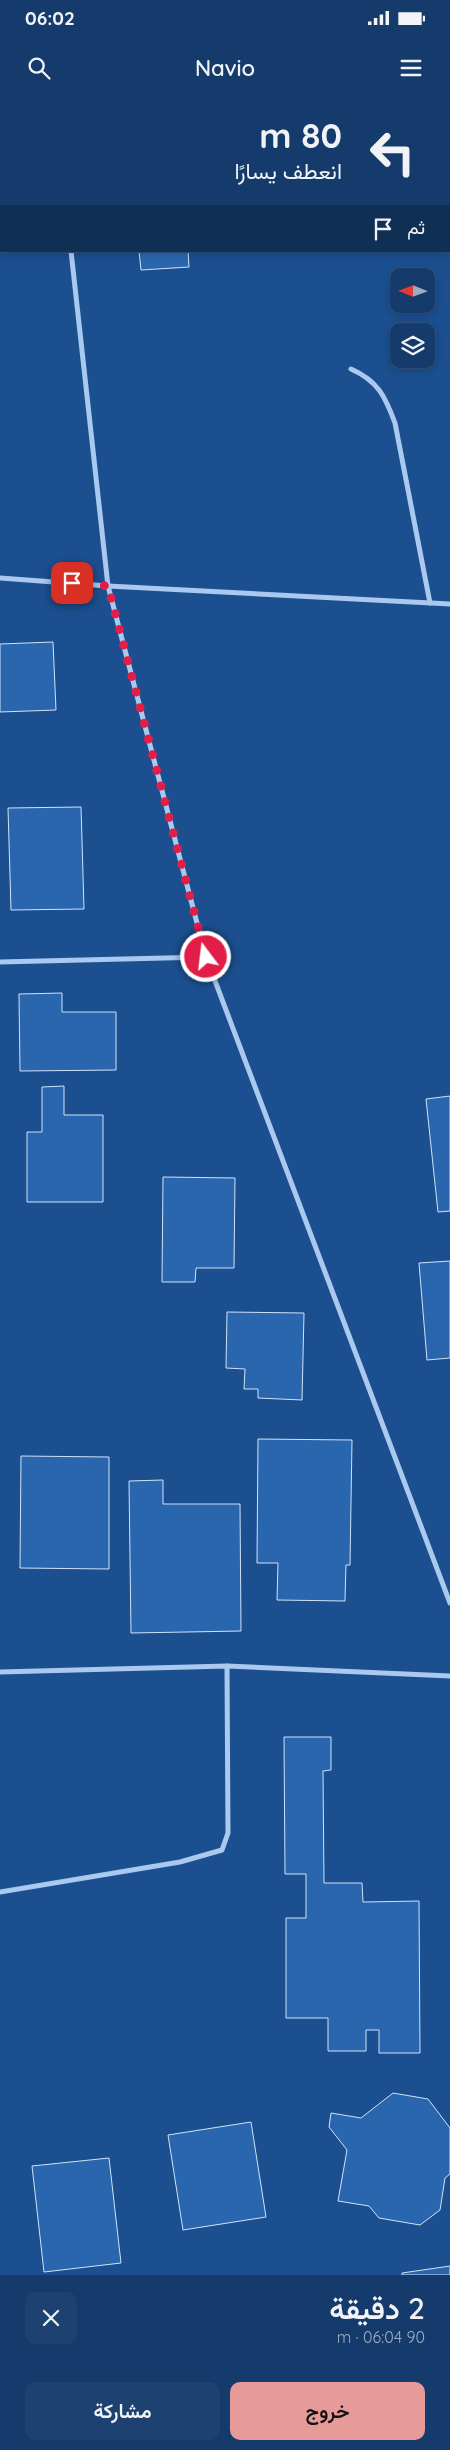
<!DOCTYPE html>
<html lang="ar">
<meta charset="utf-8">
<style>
:root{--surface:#143b6b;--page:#1d4271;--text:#f1f3f6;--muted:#9dadc1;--line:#33557e;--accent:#e69b98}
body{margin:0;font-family:Quicksand,Vazirmatn,sans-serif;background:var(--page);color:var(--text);direction:rtl;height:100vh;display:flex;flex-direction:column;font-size:19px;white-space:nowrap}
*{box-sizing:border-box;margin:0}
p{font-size:16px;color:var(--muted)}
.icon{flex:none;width:28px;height:28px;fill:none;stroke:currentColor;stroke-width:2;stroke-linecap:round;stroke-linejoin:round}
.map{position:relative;height:2175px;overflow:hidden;direction:ltr}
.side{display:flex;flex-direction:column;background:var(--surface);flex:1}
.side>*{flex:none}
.top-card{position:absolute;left:0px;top:0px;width:450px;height:152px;box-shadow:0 2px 8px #0003,0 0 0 1px var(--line);direction:rtl;background:#143b6b;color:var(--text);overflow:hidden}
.needle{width:32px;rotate:271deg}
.tools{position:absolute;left:390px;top:168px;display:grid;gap:10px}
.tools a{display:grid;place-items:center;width:45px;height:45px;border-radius:10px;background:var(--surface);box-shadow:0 2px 8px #0003,0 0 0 1px var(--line);font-size:25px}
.pin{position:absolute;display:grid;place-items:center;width:42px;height:42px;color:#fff;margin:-21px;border-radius:10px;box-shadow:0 2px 8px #0006}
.me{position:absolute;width:55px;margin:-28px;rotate:345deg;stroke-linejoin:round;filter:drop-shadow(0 0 4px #0008)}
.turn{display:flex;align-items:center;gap:18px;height:105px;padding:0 25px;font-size:22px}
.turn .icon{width:65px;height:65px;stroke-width:2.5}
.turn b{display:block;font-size:35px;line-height:42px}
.then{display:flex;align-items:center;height:48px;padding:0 25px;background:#0003;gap:10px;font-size:19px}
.round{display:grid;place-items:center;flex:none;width:52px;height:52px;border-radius:10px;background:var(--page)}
.headline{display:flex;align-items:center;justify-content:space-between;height:85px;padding:0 25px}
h1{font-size:30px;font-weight:600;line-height:38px}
.cta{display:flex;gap:10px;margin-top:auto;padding:10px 25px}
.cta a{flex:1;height:58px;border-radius:10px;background:var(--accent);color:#111;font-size:20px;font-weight:600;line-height:58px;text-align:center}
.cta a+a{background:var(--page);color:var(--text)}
.status{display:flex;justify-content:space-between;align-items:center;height:35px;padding:0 25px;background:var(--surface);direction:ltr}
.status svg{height:14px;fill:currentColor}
header{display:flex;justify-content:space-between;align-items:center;height:65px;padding:0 25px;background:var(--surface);font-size:22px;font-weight:600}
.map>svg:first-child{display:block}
.building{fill:#2a66ad;stroke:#cfe3fa}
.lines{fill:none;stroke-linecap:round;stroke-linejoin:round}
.minor{stroke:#a9c9ee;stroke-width:5}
.route{stroke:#e11d48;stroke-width:9;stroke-dasharray:0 16.2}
</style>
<div class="status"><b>06:02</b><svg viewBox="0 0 49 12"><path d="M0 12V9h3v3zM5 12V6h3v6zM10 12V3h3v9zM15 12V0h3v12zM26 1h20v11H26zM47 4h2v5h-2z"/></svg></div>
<header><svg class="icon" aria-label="menu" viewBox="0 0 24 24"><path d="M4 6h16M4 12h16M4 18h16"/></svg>Navio<svg class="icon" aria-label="search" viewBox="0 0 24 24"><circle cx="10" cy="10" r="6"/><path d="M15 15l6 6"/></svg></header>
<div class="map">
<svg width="450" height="2175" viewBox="0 0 450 2175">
<rect width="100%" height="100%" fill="#1b4f8f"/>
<g class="building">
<path d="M449,30H450L449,126Z"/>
<path d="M139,151H188L189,167L141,170Z"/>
<path d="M53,542L56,610L0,612V544Z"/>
<path d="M81,707L84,809L11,810L8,708Z"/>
<path d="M62,893V912H116V970L20,971L19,894Z"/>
<path d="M64,986V1015H103V1102H27V1032H42V987Z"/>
<path d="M450,996V1111L438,1112L426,999Z"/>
<path d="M163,1077L235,1078L234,1168H196L195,1182H162Z"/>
<path d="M450,1161V1258L427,1260L419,1163Z"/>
<path d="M227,1212L304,1213L302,1300L258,1298V1289H244L245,1269L226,1268Z"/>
<path d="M258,1339L352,1340L350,1465H346L345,1501L277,1500L278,1463H257Z"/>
<path d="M21,1356L109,1357V1469L20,1468Z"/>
<path d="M163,1380V1404H240L241,1531L131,1533L129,1381Z"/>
<path d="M284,1637H331V1670L323,1671L324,1783H362L363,1802L419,1801L420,1953H379V1930H366V1951H328V1918H286V1818H306V1774H285Z"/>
<path d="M393,1993L428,1999L450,2028V2074L445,2078L440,2110L420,2125L379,2118L369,2106L338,2101L347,2050L329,2027L331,2013L361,2018Z"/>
<path d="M251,2022L266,2117L183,2130L168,2035Z"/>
<path d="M109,2058L121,2163L44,2172L32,2066Z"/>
<path d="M450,2166V2175H402V2173Z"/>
</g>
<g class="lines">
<g class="minor">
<path d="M55,0V1"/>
<path d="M282,1L293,0"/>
<path d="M351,269C378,281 385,296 395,323L430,503"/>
<path d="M0,478L108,486L450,504"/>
<path d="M206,857L450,1503"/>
<path d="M0,862L206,857L108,486L71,151"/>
<path d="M0,1572L227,1566L450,1576"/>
<path d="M0,1792L180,1762L222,1750L228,1733L227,1566"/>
</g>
</g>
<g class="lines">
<path class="route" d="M72,483L108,486L206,857"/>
</g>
</svg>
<div class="tools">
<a><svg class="needle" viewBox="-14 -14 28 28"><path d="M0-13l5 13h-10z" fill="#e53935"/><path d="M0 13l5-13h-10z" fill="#9dadc1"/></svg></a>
<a><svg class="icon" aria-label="layers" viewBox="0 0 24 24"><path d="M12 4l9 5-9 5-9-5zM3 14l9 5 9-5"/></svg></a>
</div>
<div class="pin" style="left:72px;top:483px;background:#d93025"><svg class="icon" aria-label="arrive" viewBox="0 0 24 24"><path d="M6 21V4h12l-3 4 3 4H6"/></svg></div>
<svg class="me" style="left:206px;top:857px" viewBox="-20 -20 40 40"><circle r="17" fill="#e11d48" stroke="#fff" stroke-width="3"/><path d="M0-11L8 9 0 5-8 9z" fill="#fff"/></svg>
<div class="top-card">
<div class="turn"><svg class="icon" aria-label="left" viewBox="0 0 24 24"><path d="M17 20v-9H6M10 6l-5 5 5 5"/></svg><div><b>80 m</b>انعطف يسارًا</div></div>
<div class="then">ثم<svg class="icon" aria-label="arrive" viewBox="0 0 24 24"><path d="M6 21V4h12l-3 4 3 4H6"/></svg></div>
</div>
</div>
<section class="side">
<div class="headline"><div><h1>2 دقيقة</h1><p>90 m · 06:04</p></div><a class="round"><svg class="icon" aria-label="close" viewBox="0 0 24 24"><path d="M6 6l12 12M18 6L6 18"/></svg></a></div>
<div class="cta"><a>خروج</a><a>مشاركة</a></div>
</section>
